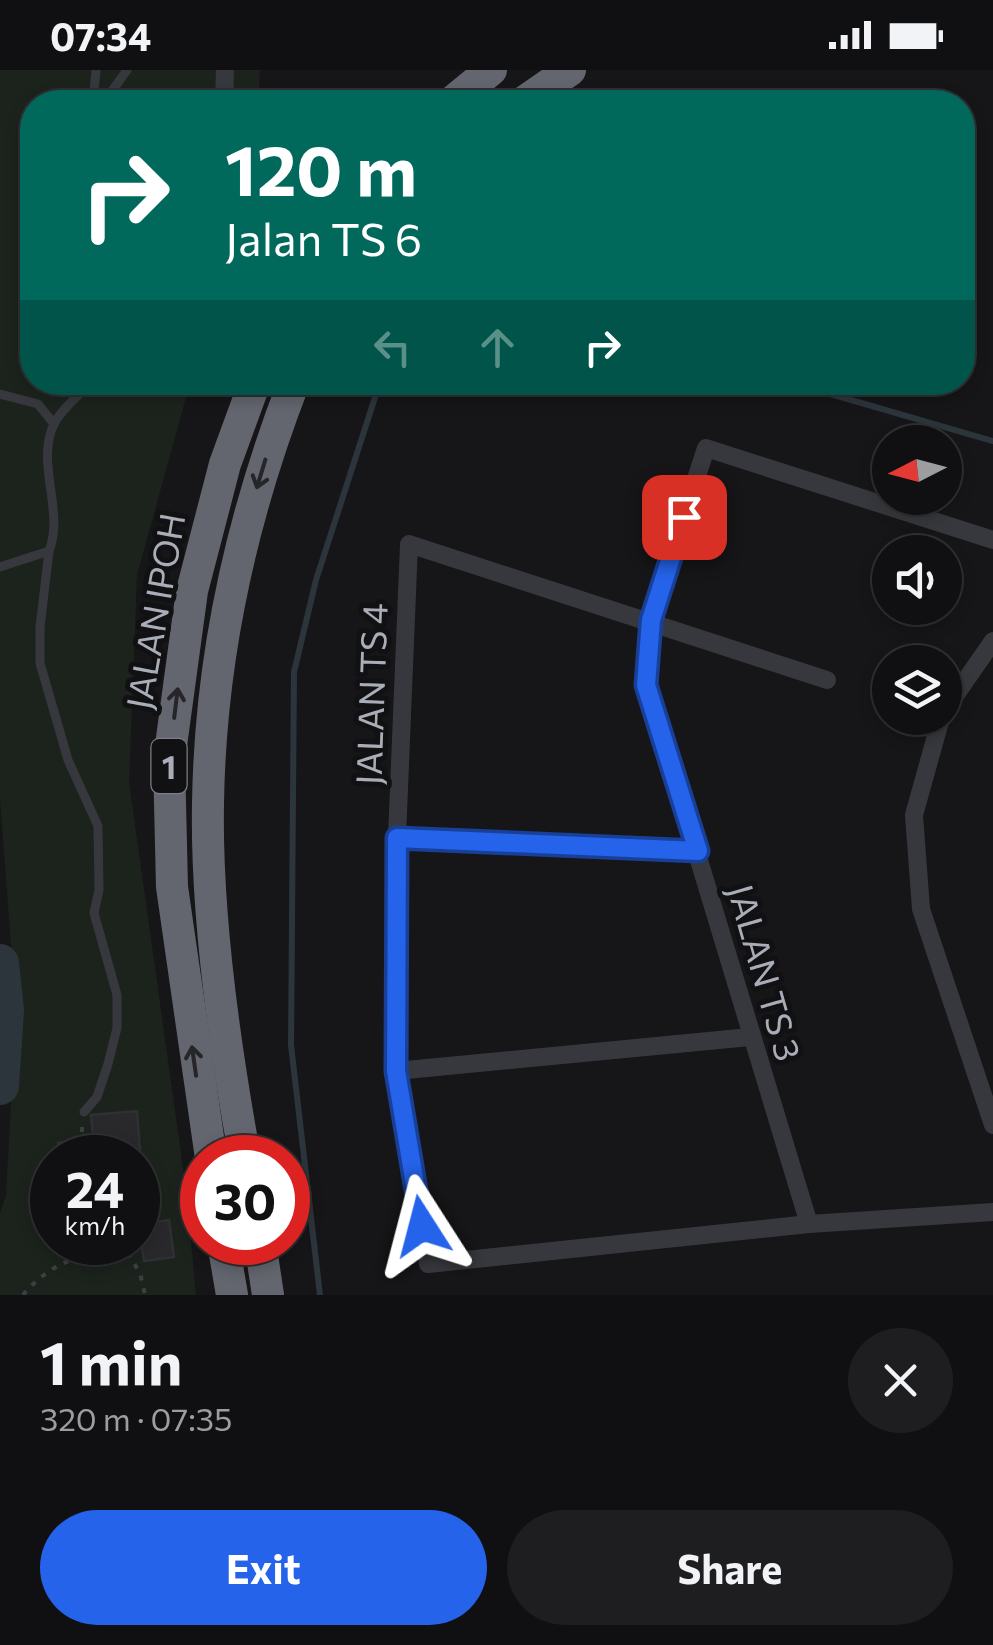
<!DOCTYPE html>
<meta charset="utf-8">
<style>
:root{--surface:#101012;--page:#1e1e20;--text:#f1f3f6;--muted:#9c9d9f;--line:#303032;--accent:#2563eb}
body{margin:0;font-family:Commissioner,sans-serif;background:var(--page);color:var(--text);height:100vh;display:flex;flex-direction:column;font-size:38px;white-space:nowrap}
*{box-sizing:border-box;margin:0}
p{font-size:32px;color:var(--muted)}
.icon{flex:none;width:55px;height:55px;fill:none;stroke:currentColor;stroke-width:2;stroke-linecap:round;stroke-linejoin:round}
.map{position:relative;height:1225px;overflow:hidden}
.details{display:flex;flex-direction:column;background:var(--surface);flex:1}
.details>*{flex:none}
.hud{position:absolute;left:20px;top:20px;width:955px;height:305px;border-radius:40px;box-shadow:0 5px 15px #0003,0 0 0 2px var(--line);background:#00695c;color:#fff;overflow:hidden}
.needle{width:65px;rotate:264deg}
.fabs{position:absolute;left:872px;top:355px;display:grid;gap:20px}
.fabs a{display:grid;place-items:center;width:90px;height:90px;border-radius:50%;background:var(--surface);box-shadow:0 5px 15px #0003,0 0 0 2px var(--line);font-size:50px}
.speed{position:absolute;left:30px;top:1065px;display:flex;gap:20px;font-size:50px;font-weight:700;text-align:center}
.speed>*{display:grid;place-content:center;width:130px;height:130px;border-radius:50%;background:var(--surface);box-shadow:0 5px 15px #0003,0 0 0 2px var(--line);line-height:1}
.speed small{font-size:25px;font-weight:400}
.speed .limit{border:15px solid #d22;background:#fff;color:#111}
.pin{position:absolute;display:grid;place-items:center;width:85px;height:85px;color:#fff;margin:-42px;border-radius:20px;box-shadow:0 5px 15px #0006}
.me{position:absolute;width:110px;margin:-55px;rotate:351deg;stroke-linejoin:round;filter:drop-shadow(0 0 8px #0008)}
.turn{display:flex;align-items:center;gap:35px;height:210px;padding:0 40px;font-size:45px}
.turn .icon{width:130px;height:130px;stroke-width:2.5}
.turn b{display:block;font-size:70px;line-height:85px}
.lanes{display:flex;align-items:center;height:95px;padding:0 40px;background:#0003;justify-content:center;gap:50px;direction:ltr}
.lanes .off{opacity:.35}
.round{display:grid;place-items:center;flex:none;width:105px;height:105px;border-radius:52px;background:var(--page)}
.overview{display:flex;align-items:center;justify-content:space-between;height:170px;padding:0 40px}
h1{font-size:60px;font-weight:700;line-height:75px}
.primary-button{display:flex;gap:20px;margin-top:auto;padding:20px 40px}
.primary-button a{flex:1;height:115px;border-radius:60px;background:var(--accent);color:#fff;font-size:40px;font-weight:700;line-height:115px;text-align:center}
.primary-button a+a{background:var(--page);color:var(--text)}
.status{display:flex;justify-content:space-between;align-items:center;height:70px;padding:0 50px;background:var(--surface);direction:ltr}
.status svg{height:28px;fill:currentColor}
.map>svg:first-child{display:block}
.green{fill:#1c231d;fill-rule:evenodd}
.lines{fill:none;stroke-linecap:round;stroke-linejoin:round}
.stream{stroke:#2c353c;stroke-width:6}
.river{stroke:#2c353c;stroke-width:38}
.building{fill:#29292c;stroke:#303034;stroke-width:2.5}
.path{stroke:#3d3f44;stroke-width:4;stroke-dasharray:5 8;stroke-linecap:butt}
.lane{stroke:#37383d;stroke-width:9}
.street{stroke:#37383d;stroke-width:18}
.highway{stroke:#63666e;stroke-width:32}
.oneway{stroke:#26262a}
.route-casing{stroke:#184099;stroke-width:25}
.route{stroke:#2563eb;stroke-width:18}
.labels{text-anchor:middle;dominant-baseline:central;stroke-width:10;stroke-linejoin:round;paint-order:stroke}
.shield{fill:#111113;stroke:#7b7e86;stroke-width:2.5}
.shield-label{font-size:32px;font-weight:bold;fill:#a8adb8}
.street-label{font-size:35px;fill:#a8adb8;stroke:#111113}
</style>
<div class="status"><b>07:34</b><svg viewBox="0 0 49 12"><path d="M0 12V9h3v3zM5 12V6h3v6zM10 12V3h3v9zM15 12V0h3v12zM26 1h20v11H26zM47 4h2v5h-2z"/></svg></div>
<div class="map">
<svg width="993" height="1225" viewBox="0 0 993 1225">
<rect width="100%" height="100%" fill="#161618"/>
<path class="green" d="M0,0H260L258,32H32V312L190,313L137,505L129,712L186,1119L196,1225H0V1143L6,1126L16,941L0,728ZM52,1088H138V1172H52Z"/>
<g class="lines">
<g class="stream">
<path d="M789,312L993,371"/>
<path d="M320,1225L291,975L294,602L316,510L380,312"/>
</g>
<path class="river" d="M0,893L5,940L0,1016"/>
</g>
<g class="building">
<path d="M137,1041L141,1093L138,1088H95L91,1045Z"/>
<path d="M72,1071L74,1086L60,1087L58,1073Z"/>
<path d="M169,1150L174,1187L144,1191L139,1155Z"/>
</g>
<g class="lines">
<g class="path">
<path d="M82,1088V1056"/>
<path d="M121,1172L140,1203L145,1225"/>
<path d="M23,1225C48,1194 86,1180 124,1180"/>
</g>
<g class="lane">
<path d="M93,32L96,0"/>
<path d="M104,32L127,0"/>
<path d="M0,324L38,334L54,354"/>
<path d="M49,481L40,557V593L68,690L98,756L99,820L94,843L117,925V958L108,994L97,1027L84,1042"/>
<path d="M0,497L49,481C65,441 35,393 54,354C61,339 80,325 91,312"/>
</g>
<g class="street">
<path d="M224,32L225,0"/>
<path d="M827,610L409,474L397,767L396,1001L428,1194L809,1154L993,1142"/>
<path d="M945,640L993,571"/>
<path d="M941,648L914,745L921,839L993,1055"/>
<path d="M397,767L697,781"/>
<path d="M396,1001L750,967"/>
<path d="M809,1154L646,615L651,549L706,378L993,470"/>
</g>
<g class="highway">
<path d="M452,32L491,0"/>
<path d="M524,32L570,0"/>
<path d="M211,1088L172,817L169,690L192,521L225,394L255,312"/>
<path d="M245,1088C225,978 206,845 208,734C210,590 242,446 294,312"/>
<path d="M223,1172L232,1225"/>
<path d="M260,1172L268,1225"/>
</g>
</g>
<defs><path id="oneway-shaft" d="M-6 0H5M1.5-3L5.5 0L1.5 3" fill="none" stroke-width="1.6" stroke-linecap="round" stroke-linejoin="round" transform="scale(2.5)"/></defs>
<g class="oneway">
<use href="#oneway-shaft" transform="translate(261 404) rotate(107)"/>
<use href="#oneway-shaft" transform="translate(176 633) rotate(-83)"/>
<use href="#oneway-shaft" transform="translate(194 991) rotate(-98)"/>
</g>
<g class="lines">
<defs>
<path id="route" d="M422,1156L396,1001L397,768L698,781L646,615L651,550L684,447"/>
</defs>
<use href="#route" class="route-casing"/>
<use href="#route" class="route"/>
</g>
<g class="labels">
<rect class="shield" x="151.5" y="669" width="35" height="54" rx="8"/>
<g class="shield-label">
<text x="169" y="696">1</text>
</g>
<g class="street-label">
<text transform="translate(154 541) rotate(-80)">JALAN IPOH</text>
<text transform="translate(370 624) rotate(-88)">JALAN TS 4</text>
<text transform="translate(766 902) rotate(74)">JALAN TS 3</text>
</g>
</g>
</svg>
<div class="fabs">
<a><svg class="needle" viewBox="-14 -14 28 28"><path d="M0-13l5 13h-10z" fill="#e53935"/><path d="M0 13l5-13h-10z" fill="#9c9d9f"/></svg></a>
<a><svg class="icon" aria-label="sound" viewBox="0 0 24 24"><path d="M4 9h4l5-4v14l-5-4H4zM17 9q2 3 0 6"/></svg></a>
<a><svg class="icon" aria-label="layers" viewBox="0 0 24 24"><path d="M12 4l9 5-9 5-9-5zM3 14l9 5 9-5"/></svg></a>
</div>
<div class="speed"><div>24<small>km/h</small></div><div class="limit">30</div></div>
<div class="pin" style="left:684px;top:447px;background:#d93025"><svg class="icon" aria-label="arrive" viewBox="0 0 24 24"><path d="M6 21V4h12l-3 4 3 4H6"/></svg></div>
<svg class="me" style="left:422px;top:1156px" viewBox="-20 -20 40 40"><path d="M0-17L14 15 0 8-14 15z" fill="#2563eb" stroke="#fff" stroke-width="4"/></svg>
<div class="hud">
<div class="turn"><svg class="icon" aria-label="right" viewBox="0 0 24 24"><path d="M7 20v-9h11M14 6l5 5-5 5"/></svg><div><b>120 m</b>Jalan TS 6</div></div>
<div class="lanes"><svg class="icon off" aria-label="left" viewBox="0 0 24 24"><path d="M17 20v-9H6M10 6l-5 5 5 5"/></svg><svg class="icon off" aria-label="ahead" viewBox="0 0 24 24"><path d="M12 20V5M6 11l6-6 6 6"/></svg><svg class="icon" aria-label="right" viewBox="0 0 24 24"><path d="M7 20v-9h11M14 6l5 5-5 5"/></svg></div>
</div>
</div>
<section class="details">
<div class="overview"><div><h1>1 min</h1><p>320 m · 07:35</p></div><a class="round"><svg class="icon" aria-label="close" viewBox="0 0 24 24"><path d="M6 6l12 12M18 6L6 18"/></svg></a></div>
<div class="primary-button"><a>Exit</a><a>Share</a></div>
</section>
